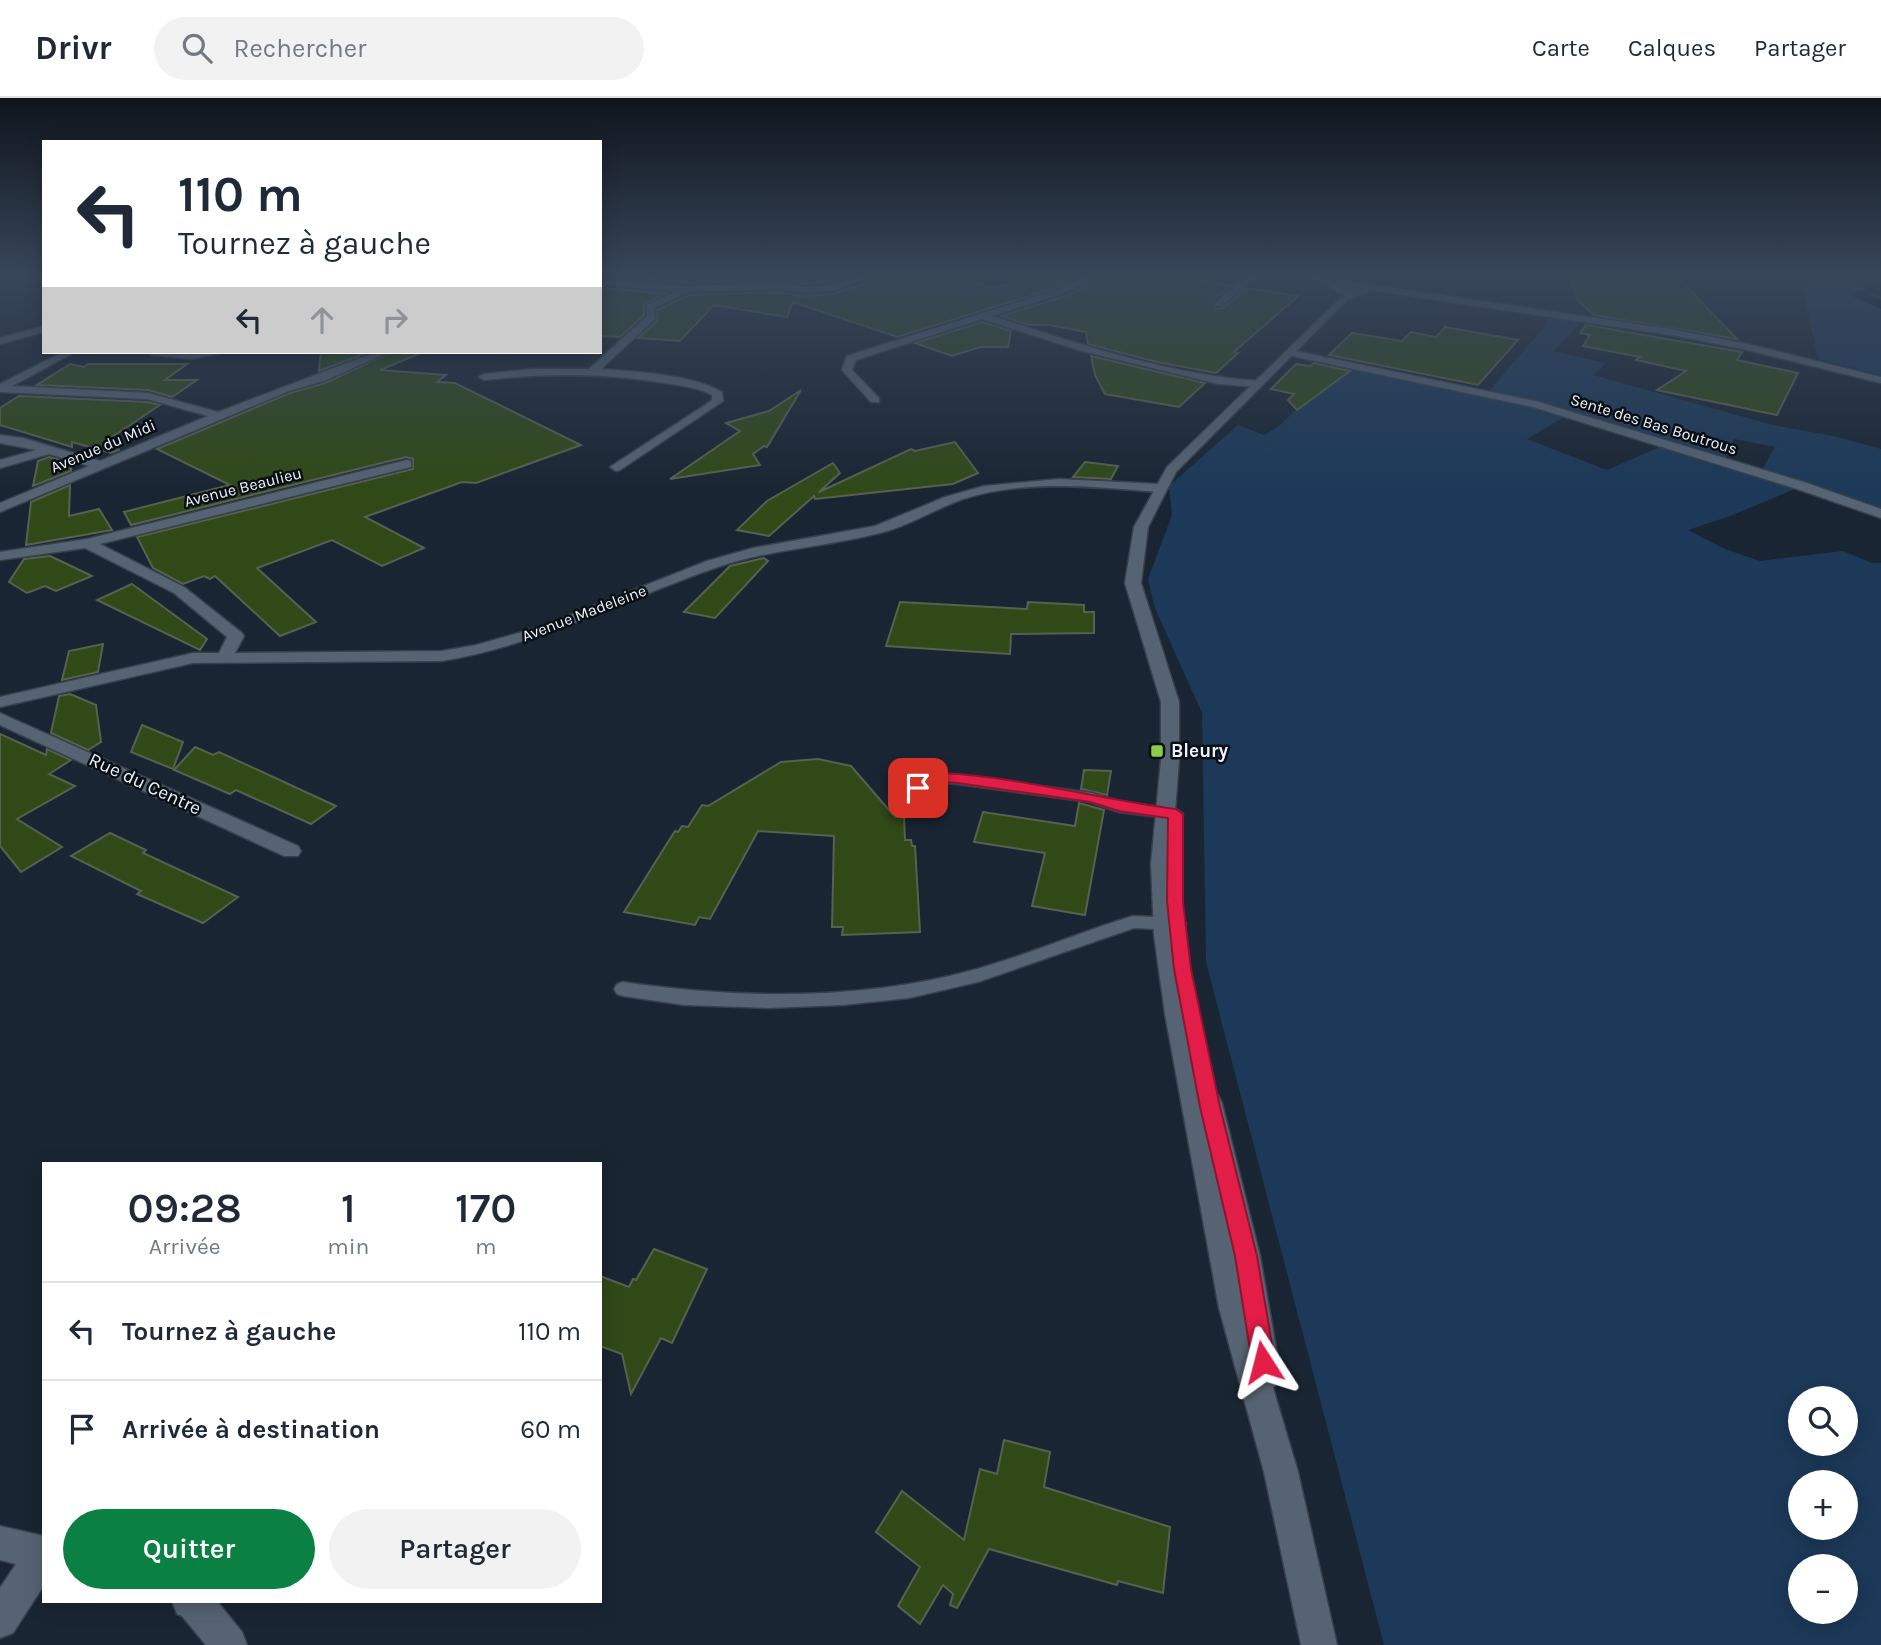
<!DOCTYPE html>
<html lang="fr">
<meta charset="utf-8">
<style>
:root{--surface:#fff;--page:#f2f2f3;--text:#1f2937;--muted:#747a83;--line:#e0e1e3;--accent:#0b8043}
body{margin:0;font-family:Karla,sans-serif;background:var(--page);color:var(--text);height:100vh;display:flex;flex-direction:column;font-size:26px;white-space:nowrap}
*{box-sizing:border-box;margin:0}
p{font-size:23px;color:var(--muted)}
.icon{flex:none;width:38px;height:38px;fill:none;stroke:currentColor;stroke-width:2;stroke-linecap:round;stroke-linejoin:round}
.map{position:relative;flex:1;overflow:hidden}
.sheet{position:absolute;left:42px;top:1064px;width:560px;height:441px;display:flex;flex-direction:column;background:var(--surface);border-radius:0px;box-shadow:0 4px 18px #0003}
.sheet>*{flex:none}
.top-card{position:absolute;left:42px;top:42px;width:560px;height:214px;border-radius:0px;box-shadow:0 4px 18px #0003;background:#fff;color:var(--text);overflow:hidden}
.controls{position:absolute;left:1788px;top:1288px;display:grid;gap:14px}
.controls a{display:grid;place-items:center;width:70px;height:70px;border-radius:50%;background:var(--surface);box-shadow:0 4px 18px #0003;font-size:35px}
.pin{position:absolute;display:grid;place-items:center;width:60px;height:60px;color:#fff;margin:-30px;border-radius:14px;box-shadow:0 4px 10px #0006}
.me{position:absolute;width:77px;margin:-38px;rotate:351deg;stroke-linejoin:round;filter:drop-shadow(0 0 5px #0008)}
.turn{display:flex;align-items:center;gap:24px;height:147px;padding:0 21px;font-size:32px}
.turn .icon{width:91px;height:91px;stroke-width:2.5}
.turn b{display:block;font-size:49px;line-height:60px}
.lanes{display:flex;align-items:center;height:66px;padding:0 21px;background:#0003;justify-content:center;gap:35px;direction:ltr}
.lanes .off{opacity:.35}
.eta{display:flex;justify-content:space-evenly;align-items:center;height:119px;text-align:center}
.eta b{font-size:42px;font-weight:600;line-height:49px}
.button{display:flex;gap:14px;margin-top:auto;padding:14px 21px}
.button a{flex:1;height:80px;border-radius:42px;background:var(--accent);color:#fff;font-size:28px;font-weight:600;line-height:80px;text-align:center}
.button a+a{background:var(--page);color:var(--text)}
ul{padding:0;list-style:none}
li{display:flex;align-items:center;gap:21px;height:98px;padding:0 21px;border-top:2px solid var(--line)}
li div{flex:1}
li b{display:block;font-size:26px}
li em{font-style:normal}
header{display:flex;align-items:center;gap:42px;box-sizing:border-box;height:98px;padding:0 35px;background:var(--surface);border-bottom:2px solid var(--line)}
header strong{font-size:33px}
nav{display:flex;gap:38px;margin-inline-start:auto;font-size:24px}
.search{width:490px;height:63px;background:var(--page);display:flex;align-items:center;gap:18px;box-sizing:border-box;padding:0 24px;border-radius:38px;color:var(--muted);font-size:26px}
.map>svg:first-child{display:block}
.green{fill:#1c3959;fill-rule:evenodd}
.water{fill:#000b26}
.building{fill:#304917;stroke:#576150;stroke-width:2}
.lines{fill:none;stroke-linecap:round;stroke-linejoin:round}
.service-casing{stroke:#37404c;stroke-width:3}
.minor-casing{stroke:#37404c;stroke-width:3}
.tertiary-casing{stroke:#37404c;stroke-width:3}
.service{fill:#566373;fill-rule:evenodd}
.minor{fill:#566373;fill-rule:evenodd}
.tertiary{fill:#566373;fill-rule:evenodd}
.route{fill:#e11d48;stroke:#92132f;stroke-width:2}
.poi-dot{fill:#8ace47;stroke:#090e14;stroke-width:2.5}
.labels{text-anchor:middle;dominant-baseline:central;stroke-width:5;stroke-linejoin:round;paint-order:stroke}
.far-street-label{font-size:16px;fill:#eaf2fb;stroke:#090e14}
.poi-label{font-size:19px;font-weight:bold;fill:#eaf2fb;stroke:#090e14;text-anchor:start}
.street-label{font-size:19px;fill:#eaf2fb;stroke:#090e14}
</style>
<header>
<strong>Drivr</strong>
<div class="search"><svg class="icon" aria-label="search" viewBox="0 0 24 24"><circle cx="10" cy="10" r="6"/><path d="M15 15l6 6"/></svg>Rechercher</div>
<nav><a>Carte</a><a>Calques</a><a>Partager</a></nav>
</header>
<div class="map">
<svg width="1881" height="1547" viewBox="0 0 1881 1547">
<rect width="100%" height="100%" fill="#192532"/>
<g class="green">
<path d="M1800,176H1881V277L1818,261Z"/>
<path d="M1550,216L1586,220L1553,253L1606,265L1593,277L1773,327L1834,338L1881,351V416L1800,389L1730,418L1688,432L1725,451L1760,463L1843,453L1872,465H1881V1547H1384L1206,864L1202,615L1154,508L1148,481L1172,417L1169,388L1238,327L1264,337L1278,329L1344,266L1487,295L1545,228ZM1569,316L1664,347L1607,372L1527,341ZM1734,341L1775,349L1760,375L1724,364ZM1801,1300H1846V1346H1801ZM1801,1384H1846V1430H1801ZM1801,1468H1846V1514H1801Z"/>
</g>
<path class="water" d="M1847,176H1881V198L1865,195L1881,202V211L1848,196L1866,191Z"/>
<g class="building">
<path d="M600,176H859L832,184L804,186L780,182L686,185Z"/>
<path d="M893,176H944L994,190L1036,176L1076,180L1058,189L897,239L793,204L787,219L714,207L680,243L638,240L657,223V212L689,197L780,194L804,198L833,196Z"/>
<path d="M1128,176H1155L1231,188L1213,202L1215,211L1223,210L1247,190L1298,198L1234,254L1238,255L1216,275L1157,264L1088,246L1086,234L1049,227H1030L1001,218L1066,198L1094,184L1102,185Z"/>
<path d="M1569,176H1680L1687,189L1737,241L1594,217L1578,203Z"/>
<path d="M600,190L666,195L644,206V217L620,239L600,238Z"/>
<path d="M982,224L1011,233L1008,249H980L952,258L915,245Z"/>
<path d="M1586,227L1742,254L1737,262L1798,275L1777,317L1657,292L1686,273L1636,262L1640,259L1583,248L1590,237L1580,235Z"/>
<path d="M1445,229L1518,242L1478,287L1329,257L1352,235L1402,243L1411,234L1436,239Z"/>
<path d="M321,254H369L319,273Z"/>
<path d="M391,254H423L380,272L446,277L437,284L455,285L581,347L476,385L462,384L365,419L424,450L382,468L332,442L257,470L316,524L280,538L215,478L210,481L204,478L183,486L153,470L137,439L413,371V361L406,359L131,427L124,414L230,387L157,351L290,295L325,285Z"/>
<path d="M1091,258L1205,285L1179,309L1105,296L1095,277Z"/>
<path d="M1314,265L1350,273L1297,312L1288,302L1294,296L1271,291L1296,266L1310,268Z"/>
<path d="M70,266L84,269L88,266H187L165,282H197L172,299L148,292L37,287Z"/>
<path d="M801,292L767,349L764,348L753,356L760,367L670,381L740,333L726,325L769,313Z"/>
<path d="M19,298L147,304L160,307L112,339L119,352L111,355L72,344V349L0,327V310Z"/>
<path d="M955,344L978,375L953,386L815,401L814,398L769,438L737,432L767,403L833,365L840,375L819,394L911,351L915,353Z"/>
<path d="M49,359L71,365V373L33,388L38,363Z"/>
<path d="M1085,364L1118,368L1111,381L1073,379Z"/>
<path d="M70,387L69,418L99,411L112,432L26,447L31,404Z"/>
<path d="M50,458L92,478L56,493L45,488L27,495L9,484L24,461Z"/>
<path d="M764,460L768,463L715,520L684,514L730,468Z"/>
<path d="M132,486L207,541L200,552L97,502Z"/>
<path d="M900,504L1027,511L1028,504L1084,507V514H1094V535L1011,536L1010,556L886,548Z"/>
<path d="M103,546L98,574L62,582L69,553Z"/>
<path d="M70,596L96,607L101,644L88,652L51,635L59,598Z"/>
<path d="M142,627L183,644L173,671L131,654Z"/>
<path d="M0,636L46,657L47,651L71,662L49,676L75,688L17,721L62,749L21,774L0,748Z"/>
<path d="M195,649L213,657L219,654L336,708L311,726L236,692L230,696L174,672Z"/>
<path d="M818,661L851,668L895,719H904L905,742H911L912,748H915L920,834L842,837L843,829H832L834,738L758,733L710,821L699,819L695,827L624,814L675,733L678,734L682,728L688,729L702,707L708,708L781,664Z"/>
<path d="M1084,672L1111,673L1107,697L1081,691Z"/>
<path d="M1079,705L1104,712L1085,817L1032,808L1045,755L974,744L983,714L1075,728Z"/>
<path d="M110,735L146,752L143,755L238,799L203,825L137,796L141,793L71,758Z"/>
<path d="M654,1151L707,1171L672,1245L661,1240L631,1296L622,1256L600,1248V1178L629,1189L633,1181L636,1182Z"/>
<path d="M1004,1342L1050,1354L1044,1389L1170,1429L1163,1495L1118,1483L1117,1487L989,1451L957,1510L950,1507L953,1496L943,1487L920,1526L898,1508L920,1469L876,1434L902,1393L964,1442L980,1371L997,1376Z"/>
</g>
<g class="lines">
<defs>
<g id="service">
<path d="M942,675L1092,695L1121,704L1176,711L1183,716L1176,721L1119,714L1090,704L958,686L944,685L918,695L911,690L913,687Z"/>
<path d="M1133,818L1178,820L1184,822L1186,826L1184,830L1178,832L1134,830L978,884L909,900L843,907L768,910L684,907L623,898L617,896L614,891L617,886L623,884C739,901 863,903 977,871C1030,856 1080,834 1133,818Z"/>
</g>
<g id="minor">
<path d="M870,176H891L855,184L833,193L804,195L780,191L688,194L654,210L655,221L601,271C636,274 691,276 722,294L723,303L620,372L616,373L610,369L705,307L712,302V297C698,289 681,288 665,285C604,275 545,275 484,282L479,279L484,276L531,271H589L647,218L646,207L676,193L600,187V181L686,188L780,185L804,189L832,187Z"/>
<path d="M1091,176H1103L1065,195L992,218C1078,246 1167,276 1258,283L1263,286L1258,289L1219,286L1082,253L982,221L856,262L852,272L879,300V304H871L842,272L847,258L1059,191Z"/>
<path d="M1250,176H1260L1221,208H1215V204Z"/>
<path d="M1294,176H1309L1340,186L1336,189Z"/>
<path d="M1366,186L1671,231L1743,245L1881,279V285L1743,251L1671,237L1363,191V187Z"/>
<path d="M44,228V234L0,246V240Z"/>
<path d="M1291,252L1539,304L1807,385L1881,411V420L1797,391L1533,309L1287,257L1286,255Z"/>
<path d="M63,254H75L12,288L148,295L218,314L376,254H389L324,283L289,293L0,414V405L89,368L49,356L0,370V362L36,352L0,345V337L23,340L100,363L208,318L147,301L0,294V286Z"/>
<path d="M146,254H226L191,261L151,257Z"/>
<path d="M407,362L411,363V369L100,446L184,489L242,535L244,538L235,555L442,553L476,547L540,529L707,463L753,450L875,428L945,399L984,388L1059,381L1159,386L1166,390L1159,394C1095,389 1026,381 963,401C935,411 909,428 880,435C826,449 771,451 718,469C622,502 545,545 442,563L193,565L0,609V599L193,555H219L227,539L174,495L85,450L0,462V454L87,441Z"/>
<path d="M0,615L298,748L301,753L298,758H284L0,627Z"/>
<path d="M0,1428L44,1438V1487L13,1535L0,1540V1490L16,1466L0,1462Z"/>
<path d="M172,1503H217L242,1534L247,1547H206L182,1518L177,1516Z"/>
</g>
<path id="tertiary" d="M1339,182L1361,184L1371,192L1347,202L1176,374L1148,429L1141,485L1179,604V662L1171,766L1176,837L1205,995L1218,997L1222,1005L1260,1158L1281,1278L1273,1290L1298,1374L1337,1547H1301L1264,1374L1219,1210L1165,916L1154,837L1151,766L1161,662V604L1125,485L1134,429L1167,369L1345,196L1329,190L1330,185ZM1338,188L1356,189L1358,190Z"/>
</defs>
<use href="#service" class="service-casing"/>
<use href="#minor" class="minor-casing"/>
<use href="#tertiary" class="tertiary-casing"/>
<use href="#service" class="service"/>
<use href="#minor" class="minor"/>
<use href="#tertiary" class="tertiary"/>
</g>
<linearGradient id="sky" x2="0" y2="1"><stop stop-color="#0e141c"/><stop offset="0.45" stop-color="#38465a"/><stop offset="1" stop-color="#38465a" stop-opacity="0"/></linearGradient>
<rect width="1881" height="393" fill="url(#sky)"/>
<path class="route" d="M942,675C1021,679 1098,701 1176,711L1183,716V803L1191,871L1220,1009L1257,1158L1275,1264L1272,1273L1263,1276L1255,1273L1252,1264L1235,1158L1200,1009L1174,871L1167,803L1168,720L1119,713L1090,704L958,685L943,684L918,695L911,690Z"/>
<rect class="poi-dot" x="1150" y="646" width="14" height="14" rx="3.5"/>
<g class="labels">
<g class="far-street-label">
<text transform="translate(1654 326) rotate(17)">Sente des Bas Boutrous</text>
<text transform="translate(103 348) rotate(-23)">Avenue du Midi</text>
<text transform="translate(243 389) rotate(-14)">Avenue Beaulieu</text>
<text transform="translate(584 515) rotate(-21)">Avenue Madeleine</text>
</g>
<g class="poi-label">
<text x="1171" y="653">Bleury</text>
</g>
<g class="street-label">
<text transform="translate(145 686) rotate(25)">Rue du Centre</text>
</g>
</g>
</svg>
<div class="controls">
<a><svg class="icon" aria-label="search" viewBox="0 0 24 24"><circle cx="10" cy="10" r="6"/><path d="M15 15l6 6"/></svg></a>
<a>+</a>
<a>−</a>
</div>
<div class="pin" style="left:918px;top:690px;background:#d93025"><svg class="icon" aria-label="arrive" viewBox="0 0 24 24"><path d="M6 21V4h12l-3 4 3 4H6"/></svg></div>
<svg class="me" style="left:1263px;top:1264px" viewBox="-20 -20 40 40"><path d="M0-17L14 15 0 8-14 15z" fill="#e11d48" stroke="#fff" stroke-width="4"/></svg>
<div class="top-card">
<div class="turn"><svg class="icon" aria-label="left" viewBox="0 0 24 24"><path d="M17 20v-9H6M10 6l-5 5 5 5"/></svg><div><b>110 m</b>Tournez à gauche</div></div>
<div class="lanes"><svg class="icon" aria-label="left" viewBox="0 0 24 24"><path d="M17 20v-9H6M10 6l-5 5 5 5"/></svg><svg class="icon off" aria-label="ahead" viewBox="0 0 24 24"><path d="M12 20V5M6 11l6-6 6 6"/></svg><svg class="icon off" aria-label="right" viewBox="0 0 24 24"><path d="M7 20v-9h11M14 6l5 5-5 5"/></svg></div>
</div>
<section class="sheet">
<div class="eta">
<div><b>09:28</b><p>Arrivée</p></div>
<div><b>1</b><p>min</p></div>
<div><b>170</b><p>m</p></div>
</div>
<ul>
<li><svg class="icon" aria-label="left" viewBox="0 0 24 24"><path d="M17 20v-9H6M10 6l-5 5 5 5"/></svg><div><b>Tournez à gauche</b></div><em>110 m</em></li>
<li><svg class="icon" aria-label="arrive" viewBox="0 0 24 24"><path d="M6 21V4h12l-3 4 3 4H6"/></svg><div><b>Arrivée à destination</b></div><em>60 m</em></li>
</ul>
<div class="button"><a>Quitter</a><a>Partager</a></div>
</section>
</div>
